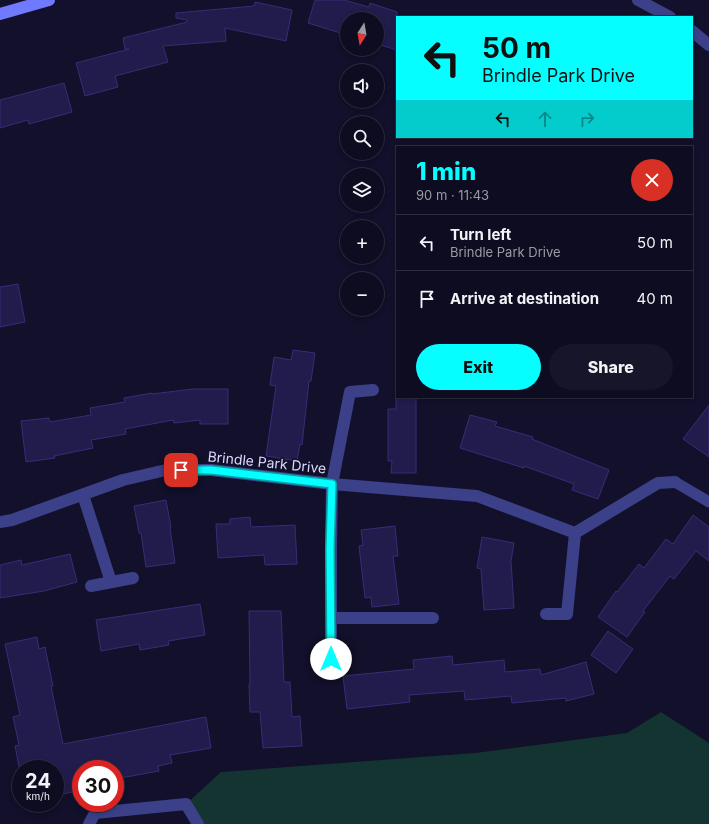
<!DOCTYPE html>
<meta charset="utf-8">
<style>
:root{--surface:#0e0c20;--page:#171529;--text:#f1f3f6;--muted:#9b9ba5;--line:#2e2c3e;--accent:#05feff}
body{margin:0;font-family:Inter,sans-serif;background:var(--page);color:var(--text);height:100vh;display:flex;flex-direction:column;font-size:15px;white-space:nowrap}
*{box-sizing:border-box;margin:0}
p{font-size:13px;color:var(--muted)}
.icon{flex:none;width:22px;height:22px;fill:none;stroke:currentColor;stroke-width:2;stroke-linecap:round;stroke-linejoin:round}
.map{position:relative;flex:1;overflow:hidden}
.drawer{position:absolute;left:396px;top:146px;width:297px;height:252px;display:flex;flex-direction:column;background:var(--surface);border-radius:0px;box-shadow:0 2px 6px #0003,0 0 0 1px var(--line)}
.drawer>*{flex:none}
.top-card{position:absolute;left:396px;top:16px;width:297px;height:122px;border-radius:0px;box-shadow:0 2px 6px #0003,0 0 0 1px var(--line);background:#05feff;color:#111;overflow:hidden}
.needle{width:26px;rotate:191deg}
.fabs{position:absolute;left:340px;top:12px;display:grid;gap:8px}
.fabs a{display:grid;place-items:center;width:44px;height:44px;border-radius:50%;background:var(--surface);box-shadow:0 2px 6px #0003,0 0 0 1px var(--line);font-size:20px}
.speed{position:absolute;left:12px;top:760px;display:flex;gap:8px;font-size:20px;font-weight:700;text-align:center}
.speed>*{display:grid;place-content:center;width:52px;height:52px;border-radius:50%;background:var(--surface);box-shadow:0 2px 6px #0003,0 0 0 1px var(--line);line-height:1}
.speed small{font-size:10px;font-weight:400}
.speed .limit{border:6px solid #d22;background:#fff;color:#111}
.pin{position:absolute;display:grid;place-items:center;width:34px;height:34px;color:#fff;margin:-17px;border-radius:8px;box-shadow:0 2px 6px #0006}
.me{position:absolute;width:44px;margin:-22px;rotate:0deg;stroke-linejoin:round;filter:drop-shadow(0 0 3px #0008)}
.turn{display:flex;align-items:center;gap:14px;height:84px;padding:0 20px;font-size:18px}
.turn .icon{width:52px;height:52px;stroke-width:2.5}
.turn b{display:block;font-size:28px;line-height:34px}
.lanes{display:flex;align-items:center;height:38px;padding:0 20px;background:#0003;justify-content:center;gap:20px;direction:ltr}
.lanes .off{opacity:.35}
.round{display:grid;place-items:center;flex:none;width:42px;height:42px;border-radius:21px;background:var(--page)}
.summary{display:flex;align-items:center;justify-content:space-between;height:68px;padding:0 20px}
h1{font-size:24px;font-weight:800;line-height:30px;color:var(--accent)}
.button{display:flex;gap:8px;margin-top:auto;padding:8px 20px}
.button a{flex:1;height:46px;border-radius:24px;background:var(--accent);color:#111;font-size:16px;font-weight:800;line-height:46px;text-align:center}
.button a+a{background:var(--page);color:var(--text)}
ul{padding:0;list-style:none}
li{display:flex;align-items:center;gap:12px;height:56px;padding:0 20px;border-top:1px solid var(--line)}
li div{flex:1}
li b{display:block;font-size:15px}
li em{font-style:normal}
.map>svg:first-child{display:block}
.green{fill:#133430}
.building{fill:#211c4b;stroke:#352e77}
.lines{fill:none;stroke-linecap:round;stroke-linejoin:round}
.lane{stroke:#3b4089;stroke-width:11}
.street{stroke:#3b4089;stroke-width:12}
.secondary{stroke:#707aff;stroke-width:12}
.route-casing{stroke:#03a5a6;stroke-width:10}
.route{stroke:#05feff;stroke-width:7}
.labels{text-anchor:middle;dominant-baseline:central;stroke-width:3;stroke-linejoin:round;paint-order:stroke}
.street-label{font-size:14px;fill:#dad9ff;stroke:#12102a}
</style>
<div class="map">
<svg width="709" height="824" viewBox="0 0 709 824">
<rect width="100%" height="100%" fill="#12102a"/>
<path class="green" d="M661,712L709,743V824H198L186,804L221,772L475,753L627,733Z"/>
<g class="building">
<path d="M315,0H344L369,7L370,3L397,12V50L377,44V19H347V35L308,23Z"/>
<path d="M255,2L292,10L286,41L225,28L226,41L163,46L168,62L115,76L118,87L85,96L76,63L129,49H125L123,38L187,22V20L176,18V13L254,6Z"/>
<path d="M64,83L72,112L29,124L28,120L0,128V100Z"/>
<path d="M18,284L25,322L0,327V287Z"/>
<path d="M293,350L315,353L311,381H309L302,445L300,444L297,461L266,456L276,386L270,385L274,357L291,360Z"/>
<path d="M193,389H228V424H200V420L174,423L173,420L125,429L126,434L91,440L93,448L54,456L55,458L26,462L21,421L49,418L50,422L91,415L90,408L125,402L124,398L152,393V394Z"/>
<path d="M396,397H416V473H391L392,461H388V409H396Z"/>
<path d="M709,405V457L683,439Z"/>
<path d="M470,415L497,422L495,426L533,437L532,439L609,470L598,499L572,490L574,484L524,466V468L460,448Z"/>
<path d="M166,500L171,527L170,528L175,563L146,567L141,533H139L134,506Z"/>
<path d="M693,515L709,527V561L696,551L674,579L670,576L643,611L645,612L627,637L598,617L616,591L617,592L639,564L644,568L666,539L673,544Z"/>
<path d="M250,517L251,527L295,525L297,564L265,565L264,555L218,558L216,524H230V519Z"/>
<path d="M395,526L398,556H393L399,604L372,607L371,597L365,598L359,546L363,545L361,530Z"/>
<path d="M482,537L514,543L511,561L514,608L484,610L481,569L477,568Z"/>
<path d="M70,554L77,582L44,591L0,598V565L21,560L22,565Z"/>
<path d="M200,604L205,635L168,641L169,645L140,650L139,644L101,651L96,620Z"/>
<path d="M249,611H281L284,682H290L292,717L300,716L302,746L263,748L260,712H250L249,684H250Z"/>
<path d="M608,631L633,649L616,673L591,655Z"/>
<path d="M37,637L39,649L45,647L53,686H51L63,744L206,717L211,748L170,755L172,763L158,766L159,771L115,779V769H81V790L55,796V769H21V777L15,746L19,745L13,717L20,715L5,644Z"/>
<path d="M452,656L453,665L504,660L505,672L540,669L541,675L586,662L594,694L566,701V698L512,703L511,696L465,700L464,691L409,695L410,702L347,709L343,676L414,669L413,660Z"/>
</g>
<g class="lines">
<path class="lane" d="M675,482L709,502"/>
<g class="street">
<path d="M638,0L670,17"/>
<path d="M692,31L709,45"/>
<path d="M83,495L111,582"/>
<path d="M0,522L12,520L123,480L166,470H211L332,484L477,496L575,533L658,483L675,482"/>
<path d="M91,586L133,578"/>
<path d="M546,614H567L575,533"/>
<path d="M331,618H433"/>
<path d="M331,659V549L332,484L350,392L373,390"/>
<path d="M89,824L95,813L186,804L198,824"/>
</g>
<path class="secondary" d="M0,14L49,0"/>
</g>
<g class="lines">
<defs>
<path id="route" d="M181,470H211L332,484L330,549L331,659"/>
</defs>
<use href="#route" class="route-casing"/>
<use href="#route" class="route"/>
</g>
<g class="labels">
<g class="street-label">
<text transform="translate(267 462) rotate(6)">Brindle Park Drive</text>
</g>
</g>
</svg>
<div class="fabs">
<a><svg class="needle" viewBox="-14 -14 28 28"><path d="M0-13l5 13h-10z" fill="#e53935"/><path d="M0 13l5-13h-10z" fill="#9b9ba5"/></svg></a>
<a><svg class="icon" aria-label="sound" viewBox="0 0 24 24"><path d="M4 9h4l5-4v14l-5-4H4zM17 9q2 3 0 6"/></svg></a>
<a><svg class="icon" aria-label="search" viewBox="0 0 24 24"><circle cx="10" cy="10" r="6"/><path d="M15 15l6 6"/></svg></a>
<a><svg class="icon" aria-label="layers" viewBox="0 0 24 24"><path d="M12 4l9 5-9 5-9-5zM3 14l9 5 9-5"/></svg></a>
<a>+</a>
<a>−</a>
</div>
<div class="speed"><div>24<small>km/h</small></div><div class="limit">30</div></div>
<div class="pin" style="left:181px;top:470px;background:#d93025"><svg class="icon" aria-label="arrive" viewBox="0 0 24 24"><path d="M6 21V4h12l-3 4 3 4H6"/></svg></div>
<svg class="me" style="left:331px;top:659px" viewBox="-20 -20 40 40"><circle r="19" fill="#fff"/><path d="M0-13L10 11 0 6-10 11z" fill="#05feff"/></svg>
<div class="top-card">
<div class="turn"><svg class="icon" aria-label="left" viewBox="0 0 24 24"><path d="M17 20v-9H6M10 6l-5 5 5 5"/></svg><div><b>50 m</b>Brindle Park Drive</div></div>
<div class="lanes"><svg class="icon" aria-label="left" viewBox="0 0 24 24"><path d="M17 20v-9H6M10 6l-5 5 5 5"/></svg><svg class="icon off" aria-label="ahead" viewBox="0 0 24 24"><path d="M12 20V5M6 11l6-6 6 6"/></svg><svg class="icon off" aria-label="right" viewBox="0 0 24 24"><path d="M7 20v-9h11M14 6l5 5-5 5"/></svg></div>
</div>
<section class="drawer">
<div class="summary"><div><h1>1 min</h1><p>90 m · 11:43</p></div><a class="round" style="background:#d93025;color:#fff"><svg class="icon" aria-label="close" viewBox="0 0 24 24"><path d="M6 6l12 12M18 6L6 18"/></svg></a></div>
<ul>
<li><svg class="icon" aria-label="left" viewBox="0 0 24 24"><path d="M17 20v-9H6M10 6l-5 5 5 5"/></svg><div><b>Turn left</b><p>Brindle Park Drive</p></div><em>50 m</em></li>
<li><svg class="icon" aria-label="arrive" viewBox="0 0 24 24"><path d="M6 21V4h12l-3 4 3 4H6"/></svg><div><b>Arrive at destination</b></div><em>40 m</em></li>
</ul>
<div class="button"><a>Exit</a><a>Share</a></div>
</section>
</div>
